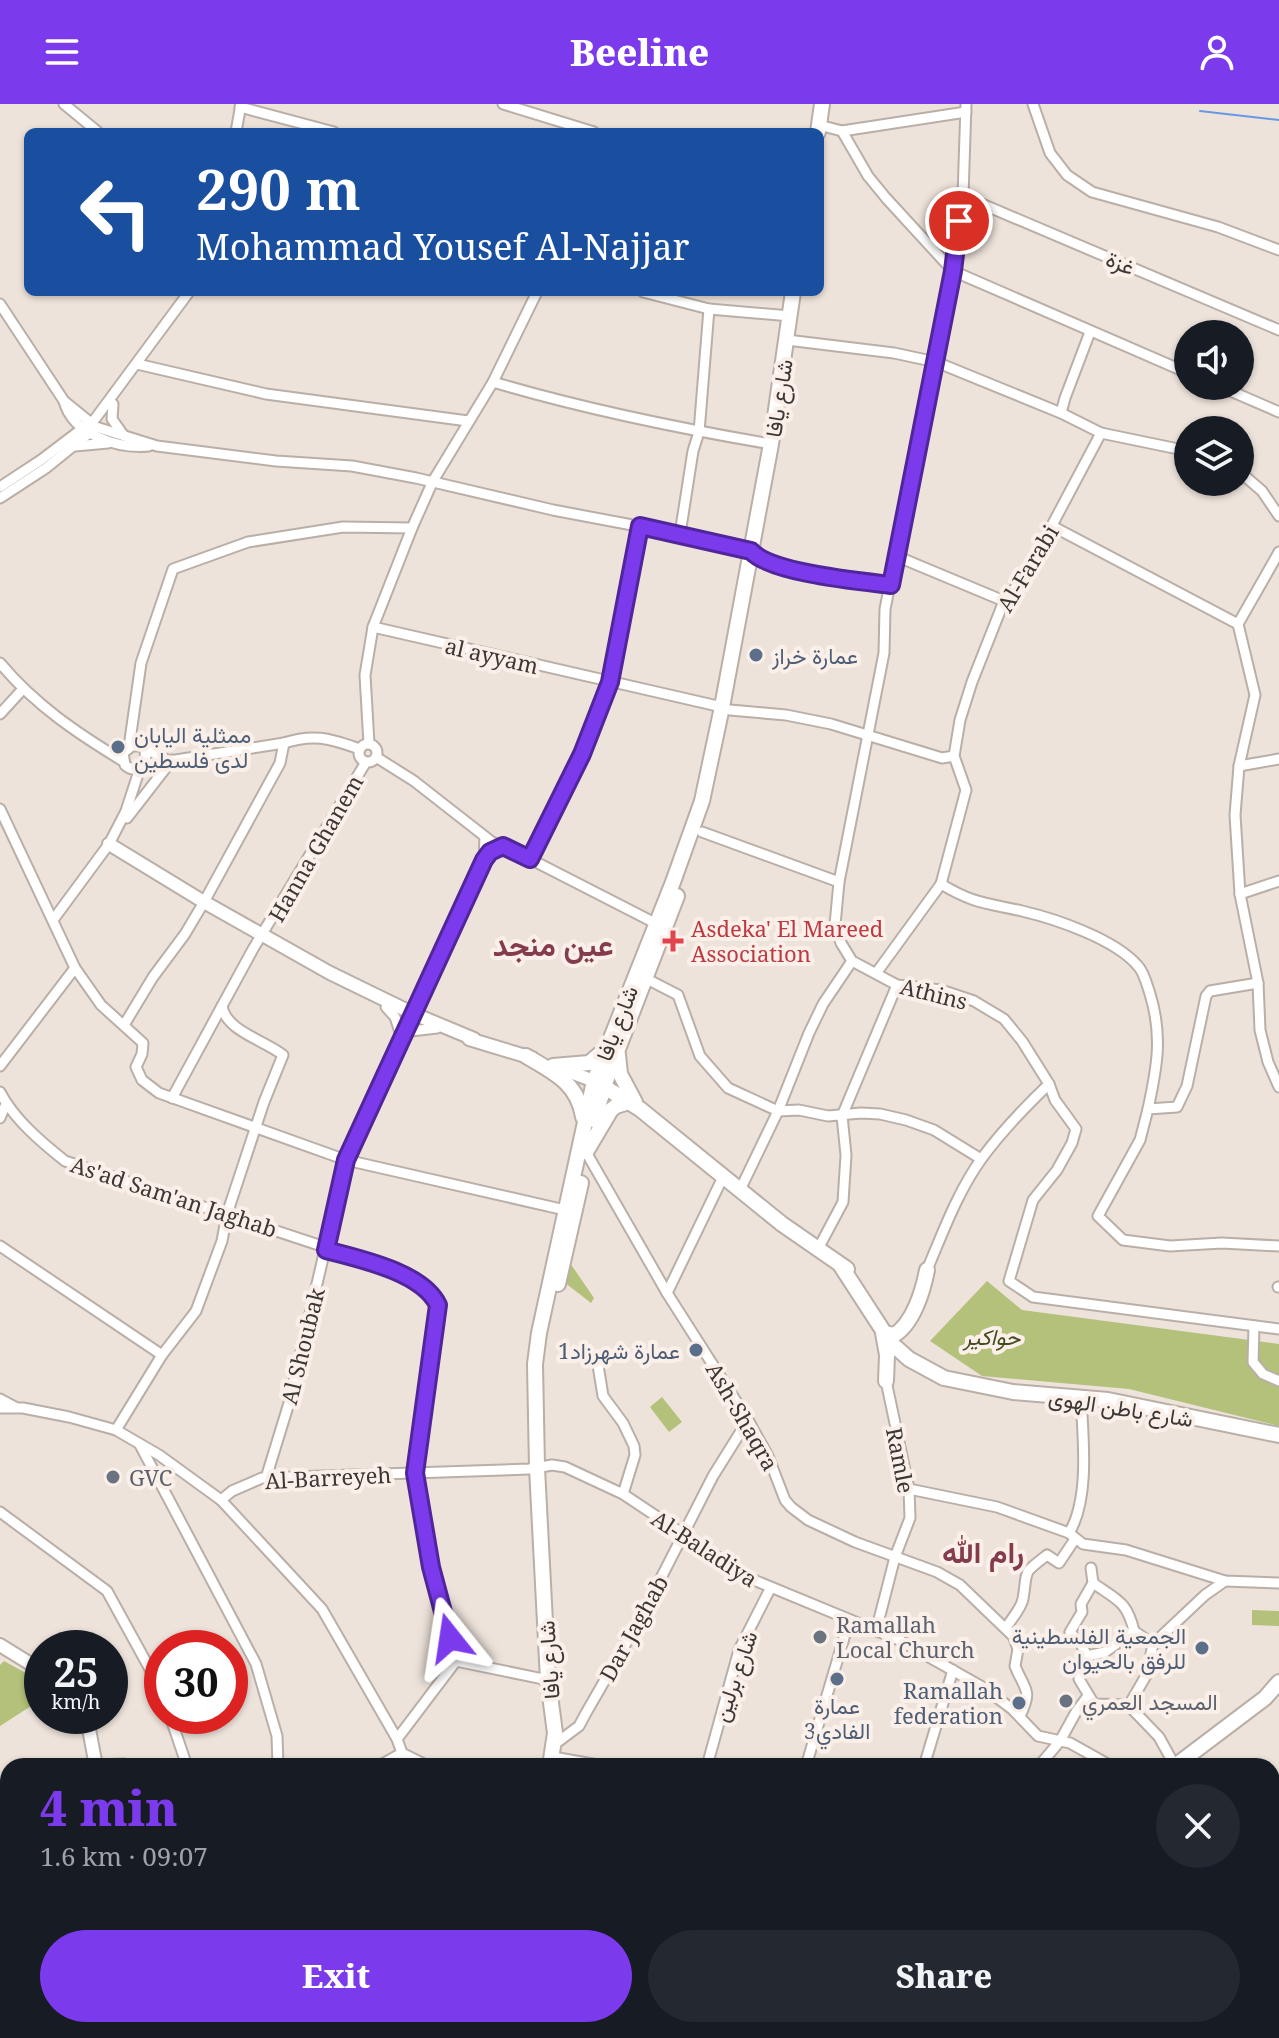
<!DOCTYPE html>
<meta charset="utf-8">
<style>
:root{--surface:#171b24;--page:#242831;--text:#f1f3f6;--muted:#9ea1a6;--accent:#7c3aed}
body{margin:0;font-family:"Noto Serif",Vazirmatn,serif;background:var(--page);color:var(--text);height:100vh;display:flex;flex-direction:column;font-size:30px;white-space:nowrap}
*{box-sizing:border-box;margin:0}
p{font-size:26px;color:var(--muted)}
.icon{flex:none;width:44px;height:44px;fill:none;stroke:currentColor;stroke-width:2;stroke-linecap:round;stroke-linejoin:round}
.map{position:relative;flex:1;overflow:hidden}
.panel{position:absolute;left:0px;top:1654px;width:1280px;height:280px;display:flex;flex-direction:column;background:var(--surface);border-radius:24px 24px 0 0;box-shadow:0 2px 6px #0004}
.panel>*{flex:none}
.top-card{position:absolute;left:24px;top:24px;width:800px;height:168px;border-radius:12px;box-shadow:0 2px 6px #0004;background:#1a4fa0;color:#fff;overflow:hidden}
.controls{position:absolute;left:1174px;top:216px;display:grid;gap:16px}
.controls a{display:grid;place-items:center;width:80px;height:80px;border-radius:50%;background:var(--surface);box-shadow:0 2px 6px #0004;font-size:40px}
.speed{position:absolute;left:24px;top:1526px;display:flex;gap:16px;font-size:40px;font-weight:700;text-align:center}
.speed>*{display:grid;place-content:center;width:104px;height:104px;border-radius:50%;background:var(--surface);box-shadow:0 2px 6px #0004;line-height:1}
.speed small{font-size:20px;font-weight:400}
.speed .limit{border:12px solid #d22;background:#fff;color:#111}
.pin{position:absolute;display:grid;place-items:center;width:68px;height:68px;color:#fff;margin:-34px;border:4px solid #fff;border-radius:50%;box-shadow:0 2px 8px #0007}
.me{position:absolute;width:88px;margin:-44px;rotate:345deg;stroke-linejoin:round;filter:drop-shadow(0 0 6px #0008)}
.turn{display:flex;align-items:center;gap:28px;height:168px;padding:0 40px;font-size:36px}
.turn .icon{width:104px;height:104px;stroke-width:2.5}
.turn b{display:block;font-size:56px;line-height:68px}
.round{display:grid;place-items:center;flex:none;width:84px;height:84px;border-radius:42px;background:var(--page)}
.overview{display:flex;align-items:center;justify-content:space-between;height:136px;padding:0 40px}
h1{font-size:48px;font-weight:800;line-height:60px;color:var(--accent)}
.cta{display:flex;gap:16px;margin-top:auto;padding:16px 40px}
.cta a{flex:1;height:92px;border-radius:48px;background:var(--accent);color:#fff;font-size:32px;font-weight:800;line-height:92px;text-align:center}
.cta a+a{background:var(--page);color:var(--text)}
header{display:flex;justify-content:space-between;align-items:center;height:104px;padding:0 40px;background:var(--accent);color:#fff;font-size:36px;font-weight:800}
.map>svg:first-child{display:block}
.green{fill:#b4c17a}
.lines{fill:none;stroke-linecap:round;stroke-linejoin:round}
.stream{stroke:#6698e6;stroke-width:2}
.minor-casing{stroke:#b9afa7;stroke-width:13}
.tertiary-casing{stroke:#b9afa7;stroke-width:16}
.secondary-casing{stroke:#b9afa7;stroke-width:18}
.minor{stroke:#fff;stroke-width:9}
.tertiary{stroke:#fff;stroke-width:12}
.secondary{stroke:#fff;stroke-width:14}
.route-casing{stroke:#51269a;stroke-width:20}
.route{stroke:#7c3aed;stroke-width:14}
.service-dot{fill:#5c6f8a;stroke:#fbf0e9;stroke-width:3}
.health-dot{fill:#e0444e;stroke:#fbf0e9;stroke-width:3}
.worship-dot{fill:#6b7280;stroke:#fbf0e9;stroke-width:3}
.labels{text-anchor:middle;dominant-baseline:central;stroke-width:8;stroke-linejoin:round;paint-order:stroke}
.street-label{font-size:22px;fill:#3b3734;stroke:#fbf0e9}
.service-label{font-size:22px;fill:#4e5e75;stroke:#fbf0e9;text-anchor:end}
.health-label{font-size:22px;fill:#be3a42;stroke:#fbf0e9;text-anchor:start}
.park-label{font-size:22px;font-style:italic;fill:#444b21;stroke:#fbf0e9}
.worship-label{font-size:22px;fill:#5b616d;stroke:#fbf0e9;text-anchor:start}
.district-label{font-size:30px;font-weight:bold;fill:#843c4d;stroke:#fbf0e9}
</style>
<header><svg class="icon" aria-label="menu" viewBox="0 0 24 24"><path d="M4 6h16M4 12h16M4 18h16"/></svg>Beeline<svg class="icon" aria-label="person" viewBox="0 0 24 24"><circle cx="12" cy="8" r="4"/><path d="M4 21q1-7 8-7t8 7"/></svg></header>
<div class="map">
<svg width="1279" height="1934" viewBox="0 0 1279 1934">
<rect width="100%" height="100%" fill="#ede3db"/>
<g class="green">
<path d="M570,1159L594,1194L591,1199L564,1178Z"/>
<path d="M987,1177L1022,1206L1279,1240V1322L1129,1285L982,1272L930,1237Z"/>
<path d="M662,1293L682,1318L669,1328L650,1303Z"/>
<path d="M1252,1506L1279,1507V1522L1252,1521Z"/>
<path d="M4,1557L42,1578V1595L0,1622V1561Z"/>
</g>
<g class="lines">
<path class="stream" d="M1200,7L1279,16"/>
<defs>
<g id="minor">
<path d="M64,0L98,28"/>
<path d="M503,0L594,28"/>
<path d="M966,0L963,92L953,167L885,505L884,549L839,778L835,821L841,839L852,857L897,881L941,886L974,897L1004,915L1022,937L1049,980L1055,996L1076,1025L1072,1039L1057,1066L1033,1096L1009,1177L1033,1193L1279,1225"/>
<path d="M1033,0L1050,49L1067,71L1092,88L1218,123L1279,146"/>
<path d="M240,3L334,28"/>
<path d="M819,21L842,27L966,8"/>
<path d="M842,27L868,72L886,94L953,167L1188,269"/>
<path d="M236,28L241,0"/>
<path d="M963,92L1279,226"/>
<path d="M643,188L709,205L790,212"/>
<path d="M0,200L64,297C73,331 118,345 149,342"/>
<path d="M709,205L699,328L693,347L680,430L751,447C772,469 859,477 891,481"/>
<path d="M787,236L894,249L936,258L1061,309L1101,329L1188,347"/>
<path d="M137,260L266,290L468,317"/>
<path d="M493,278C584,305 677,324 771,340"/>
<path d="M1219,282L1279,308"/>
<path d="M64,297L96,323L157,342L276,357L352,362L416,374L553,406L680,430"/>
<path d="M113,300L112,315L124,332"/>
<path d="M1061,309L1065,294L1090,228"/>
<path d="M75,342L108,339"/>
<path d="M1240,368L1262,387L1279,412"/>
<path d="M0,383L41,356L95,315L189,188"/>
<path d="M0,394L46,364L93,326"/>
<path d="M1052,422L1238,520"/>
<path d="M1279,448L1238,520L1255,591L1239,662L1235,711L1240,790L1258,879L1260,926L1268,958L1279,983"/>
<path d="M896,452L1004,497"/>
<path d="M373,523L722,603"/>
<path d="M0,559C35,601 77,629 123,657"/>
<path d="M730,606L786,611L831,620L942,654L954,652"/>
<path d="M0,610L22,586"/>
<circle cx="368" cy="649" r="9"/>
<path d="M369,640L365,571L373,523L412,424L433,377L493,278L537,188"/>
<path d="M129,643L141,559L173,465L248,438L343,423L412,424"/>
<path d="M145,647L146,659C140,667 132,667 125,661L123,649L132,642H140L169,657"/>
<path d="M376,653L414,677L492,738L530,755L655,819"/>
<path d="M144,661L284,639C315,629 330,635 360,645"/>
<path d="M1239,662L1279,655"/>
<path d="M0,705L75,864L101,901L143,939L142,950L136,963L142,976L159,989L346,1056L565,1106"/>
<path d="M127,714L172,656"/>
<path d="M702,728L839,778"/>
<path d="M530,755L582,650L610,578L640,422"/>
<path d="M941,780L966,686L954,652L960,616L972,578L1004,497L1024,474L1101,329"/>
<path d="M1240,790L1279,777"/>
<path d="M53,816L109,740L126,707L140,664"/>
<path d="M877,868L941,780C974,800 987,799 1022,807C1056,815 1115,835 1138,862C1144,868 1147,881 1150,890C1163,932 1157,963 1148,1005"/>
<path d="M645,874L678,891L700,952L728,984L778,1007L799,1006L828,1012L861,1009L880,1010L906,1016L934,1026L981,1055"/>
<path d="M1258,879L1210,887L1206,892L1187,982L1177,1003L1148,1005L1140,1036L1098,1112L1123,1136L1170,1142L1222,1139L1279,1142"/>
<path d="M386,903L395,913L402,934L411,927L437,924"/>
<path d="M124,921L153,873L185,830L204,798L280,659L284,639"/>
<path d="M0,962L75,864"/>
<path d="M0,988C14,1015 41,1038 65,1057L364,1156C390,1166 424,1173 438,1201L415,1369L431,1463L456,1557"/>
<path d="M172,994L253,845L366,658"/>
<path d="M0,1014L6,1000"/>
<path d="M586,1048L667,1189L748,1316L768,1352L785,1396L791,1403L808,1416L855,1438L937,1468L960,1481L1013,1532L1018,1545L1015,1562C1025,1587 1033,1585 1020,1612"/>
<path d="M740,1086L778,1007L809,929L823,900L852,857"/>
<path d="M0,1142L162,1251"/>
<path d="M818,1145L843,1098L846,1051L842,1012L897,881"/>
<path d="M927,1166C943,1128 958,1087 982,1054C1002,1027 1025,1003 1049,980"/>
<path d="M1278,1183H1279"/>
<path d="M667,1189L723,1073"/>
<path d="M1254,1222L1253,1258L1263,1270L1279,1277"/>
<path d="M597,1255L603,1292L623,1319L634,1342L635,1351L623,1390"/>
<path d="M0,1295L15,1303"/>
<path d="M0,1304H23L69,1313L116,1326L159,1351L221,1396L322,1505L397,1635L402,1649L428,1662"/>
<path d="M116,1326L162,1251L196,1207L222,1137L227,1110L264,998L283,951C264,936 226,927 222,902"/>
<path d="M140,1341L256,1560L277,1632L278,1662"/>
<path d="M266,1374L289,1299L346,1056L484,756L485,733"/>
<path d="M909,1385L997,1403L1069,1429L1083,1440L1126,1446L1225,1477L1279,1479"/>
<path d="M221,1396L232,1387L262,1374L529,1365L552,1361L565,1363L623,1390L749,1474L899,1536L984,1584L1012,1605L1038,1632L1070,1639L1111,1662"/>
<path d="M0,1408L107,1487L162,1587"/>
<path d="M1069,1429C1090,1395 1083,1333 1081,1294"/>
<path d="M1093,1479C1117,1496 1127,1497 1134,1527L1153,1540"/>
<path d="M1006,1524C1011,1515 1021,1505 1023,1495C1028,1465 1021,1471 1047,1451L1059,1459L1075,1435"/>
<path d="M876,1527L895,1453L910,1414L909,1385L886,1277"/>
<path d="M1134,1527L1105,1548L1087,1552L1079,1575L1094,1600L1129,1601L1133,1606L1159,1633L1175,1662"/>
<path d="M1087,1552L1081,1540L1070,1528L1082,1508L1081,1500L1093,1479L1091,1464"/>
<path d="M1129,1601L1147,1570L1153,1540L1205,1491L1225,1477"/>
<path d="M170,1612L187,1662"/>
<path d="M397,1635L456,1557L548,1576"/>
<path d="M555,1640L579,1622L586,1609L640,1515L713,1372L748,1316"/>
<path d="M553,1653L604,1662"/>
<path d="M96,1661L124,1660V1662"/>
<path d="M379,1662L402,1649"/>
<path d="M707,1662L739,1546L770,1485"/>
<path d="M806,1662L849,1517"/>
<path d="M924,1662L953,1566"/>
<path d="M1039,1662L1060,1637L1076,1608L1088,1592"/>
<path d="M1272,1712L1279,1707"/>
<path d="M1272,1788L1277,1781L1279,1771"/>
<path d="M1272,1795L1279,1796"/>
<path d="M1272,1851L1279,1852"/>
<path d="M630,1926L633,1934"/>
<path d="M760,1926L764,1934"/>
<path d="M1044,1926L1068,1934"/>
<path d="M733,1934L748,1926"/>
<path d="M1231,1934L1234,1926"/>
</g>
<g id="tertiary">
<path d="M109,740L204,798L330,869L414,910L474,935"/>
<path d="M469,935L532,954"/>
<path d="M557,963L594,977"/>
<path d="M0,1541L42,1567"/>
<path d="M83,1612L89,1625L96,1662"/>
<path d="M40,1926L42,1934"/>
<path d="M0,1930L8,1919"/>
</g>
<g id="secondary">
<path d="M818,28L822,0"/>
<path d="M618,951L620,970L635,998"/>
<path d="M526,952C553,968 578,979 583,1013"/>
<path d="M553,962L589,959L602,948"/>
<path d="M598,979L640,1005L782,1120L847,1165"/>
<path d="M594,1016L608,971L677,792"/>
<path d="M586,1048L611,1006L616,1002L629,998"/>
<path d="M841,1162L891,1239L909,1255L944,1274L1013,1288L1108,1296L1279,1331"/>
<path d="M558,1180L581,1079"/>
<path d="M886,1277L887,1251L883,1229L894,1231C913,1220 923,1187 927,1166"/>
<path d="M550,1662L555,1629L548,1576L537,1364L535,1260L539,1229L594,977L673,778L702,697L722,603L771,340L793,188"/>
<path d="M1175,1662L1265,1594L1279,1578"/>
<path d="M540,1926V1934"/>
<path d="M551,1926L552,1934"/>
<path d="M929,1934L934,1926"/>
</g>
</defs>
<use href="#minor" class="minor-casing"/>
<use href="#tertiary" class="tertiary-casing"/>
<use href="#secondary" class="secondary-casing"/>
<use href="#minor" class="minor"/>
<use href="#tertiary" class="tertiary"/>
<use href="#secondary" class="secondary"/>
</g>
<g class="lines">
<defs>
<path id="route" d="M450,1534L431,1463L415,1369L438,1201C422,1168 360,1155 326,1146L346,1056L484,756L490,748L503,742L530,755L582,650L610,578L640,422L751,447C771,469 859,477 891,481L953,167L959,117"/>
</defs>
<use href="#route" class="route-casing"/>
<use href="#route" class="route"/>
</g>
<g class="service-dot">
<circle cx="756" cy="551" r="8"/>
<circle cx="118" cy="643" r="8"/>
<circle cx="696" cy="1246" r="8"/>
<circle cx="1202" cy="1544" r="8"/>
<circle cx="837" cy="1575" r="8"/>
<circle cx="1019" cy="1599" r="8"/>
</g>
<path class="health-dot" d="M669 825h8v8h8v8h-8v8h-8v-8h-8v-8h8z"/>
<g class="worship-dot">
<circle cx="113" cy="1373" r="8"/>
<circle cx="820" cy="1533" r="8"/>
<circle cx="1066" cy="1597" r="8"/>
</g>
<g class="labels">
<g class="street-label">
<text transform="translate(1121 158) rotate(23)">غزة</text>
<text transform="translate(778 294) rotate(-81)">شارع يافا</text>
<text transform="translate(1027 464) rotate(-59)">Al-Farabi</text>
<text transform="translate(492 551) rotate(13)">al ayyam</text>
<text transform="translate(315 744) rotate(-60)">Hanna Ghanem</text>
<text transform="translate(934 889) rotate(14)">Athins</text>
<text transform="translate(616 919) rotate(-69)">شارع يافا</text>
<text transform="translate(174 1092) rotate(18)">As'ad Sam'an Jaghab</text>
<text transform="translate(302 1242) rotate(-76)">Al Shoubak</text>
<text transform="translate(1121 1303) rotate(9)">شارع باطن الهوى</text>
<text transform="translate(743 1312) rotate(60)">Ash-Shaqra</text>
<text transform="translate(901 1356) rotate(79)">Ramle</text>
<text transform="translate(328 1373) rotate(-3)">Al-Barreyeh</text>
<text transform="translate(705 1444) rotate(33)">Al-Baladiya</text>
<text transform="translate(633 1524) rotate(-61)">Dar Jaghab</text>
<text transform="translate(548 1556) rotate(-94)">شارع يافا</text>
<text transform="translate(734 1572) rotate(-71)">شارع برلين</text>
</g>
<g class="service-label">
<text x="772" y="551" text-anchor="start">عمارة خراز</text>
<text x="134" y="630" text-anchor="start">ممثلية اليابان<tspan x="134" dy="25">لدى فلسطين</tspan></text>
<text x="680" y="1246">عمارة شهرزاد1</text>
<text x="1186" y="1531">الجمعية الفلسطينية<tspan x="1186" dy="25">للرفق بالحيوان</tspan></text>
<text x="1003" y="1586">Ramallah<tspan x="1003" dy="25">federation</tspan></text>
<text x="837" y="1601" text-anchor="middle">عمارة<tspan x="837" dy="25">الفادي3</tspan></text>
</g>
<g class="health-label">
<text x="691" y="824">Asdeka' El Mareed<tspan x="691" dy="25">Association</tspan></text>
</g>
<g class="park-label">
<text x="992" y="1232">حواكير</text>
</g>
<g class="worship-label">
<text x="129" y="1373">GVC</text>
<text x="836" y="1520">Ramallah<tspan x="836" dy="25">Local Church</tspan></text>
<text x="1082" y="1597">المسجد العمري</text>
</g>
<g class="district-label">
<text x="553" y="840">عين منجد</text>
<text x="983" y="1447">رام الله</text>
</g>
</g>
</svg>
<div class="controls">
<a><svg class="icon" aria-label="sound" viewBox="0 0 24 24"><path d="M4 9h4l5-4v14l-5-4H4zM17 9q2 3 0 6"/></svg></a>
<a><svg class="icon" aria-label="layers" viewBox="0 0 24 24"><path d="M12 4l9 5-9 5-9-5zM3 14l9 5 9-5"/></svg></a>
</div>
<div class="speed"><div>25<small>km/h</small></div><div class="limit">30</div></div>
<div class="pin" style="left:959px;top:117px;background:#d93025"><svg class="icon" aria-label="arrive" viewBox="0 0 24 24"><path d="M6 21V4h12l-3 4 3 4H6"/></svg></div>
<svg class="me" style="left:450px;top:1534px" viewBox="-20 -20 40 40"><path d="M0-17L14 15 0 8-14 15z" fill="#7c3aed" stroke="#fff" stroke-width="4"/></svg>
<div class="top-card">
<div class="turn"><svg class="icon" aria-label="left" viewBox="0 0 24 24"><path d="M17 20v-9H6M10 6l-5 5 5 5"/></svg><div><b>290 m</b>Mohammad Yousef Al-Najjar</div></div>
</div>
<section class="panel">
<div class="overview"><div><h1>4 min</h1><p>1.6 km · 09:07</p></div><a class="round"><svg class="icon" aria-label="close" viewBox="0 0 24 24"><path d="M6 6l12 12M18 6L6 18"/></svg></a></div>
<div class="cta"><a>Exit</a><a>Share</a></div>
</section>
</div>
